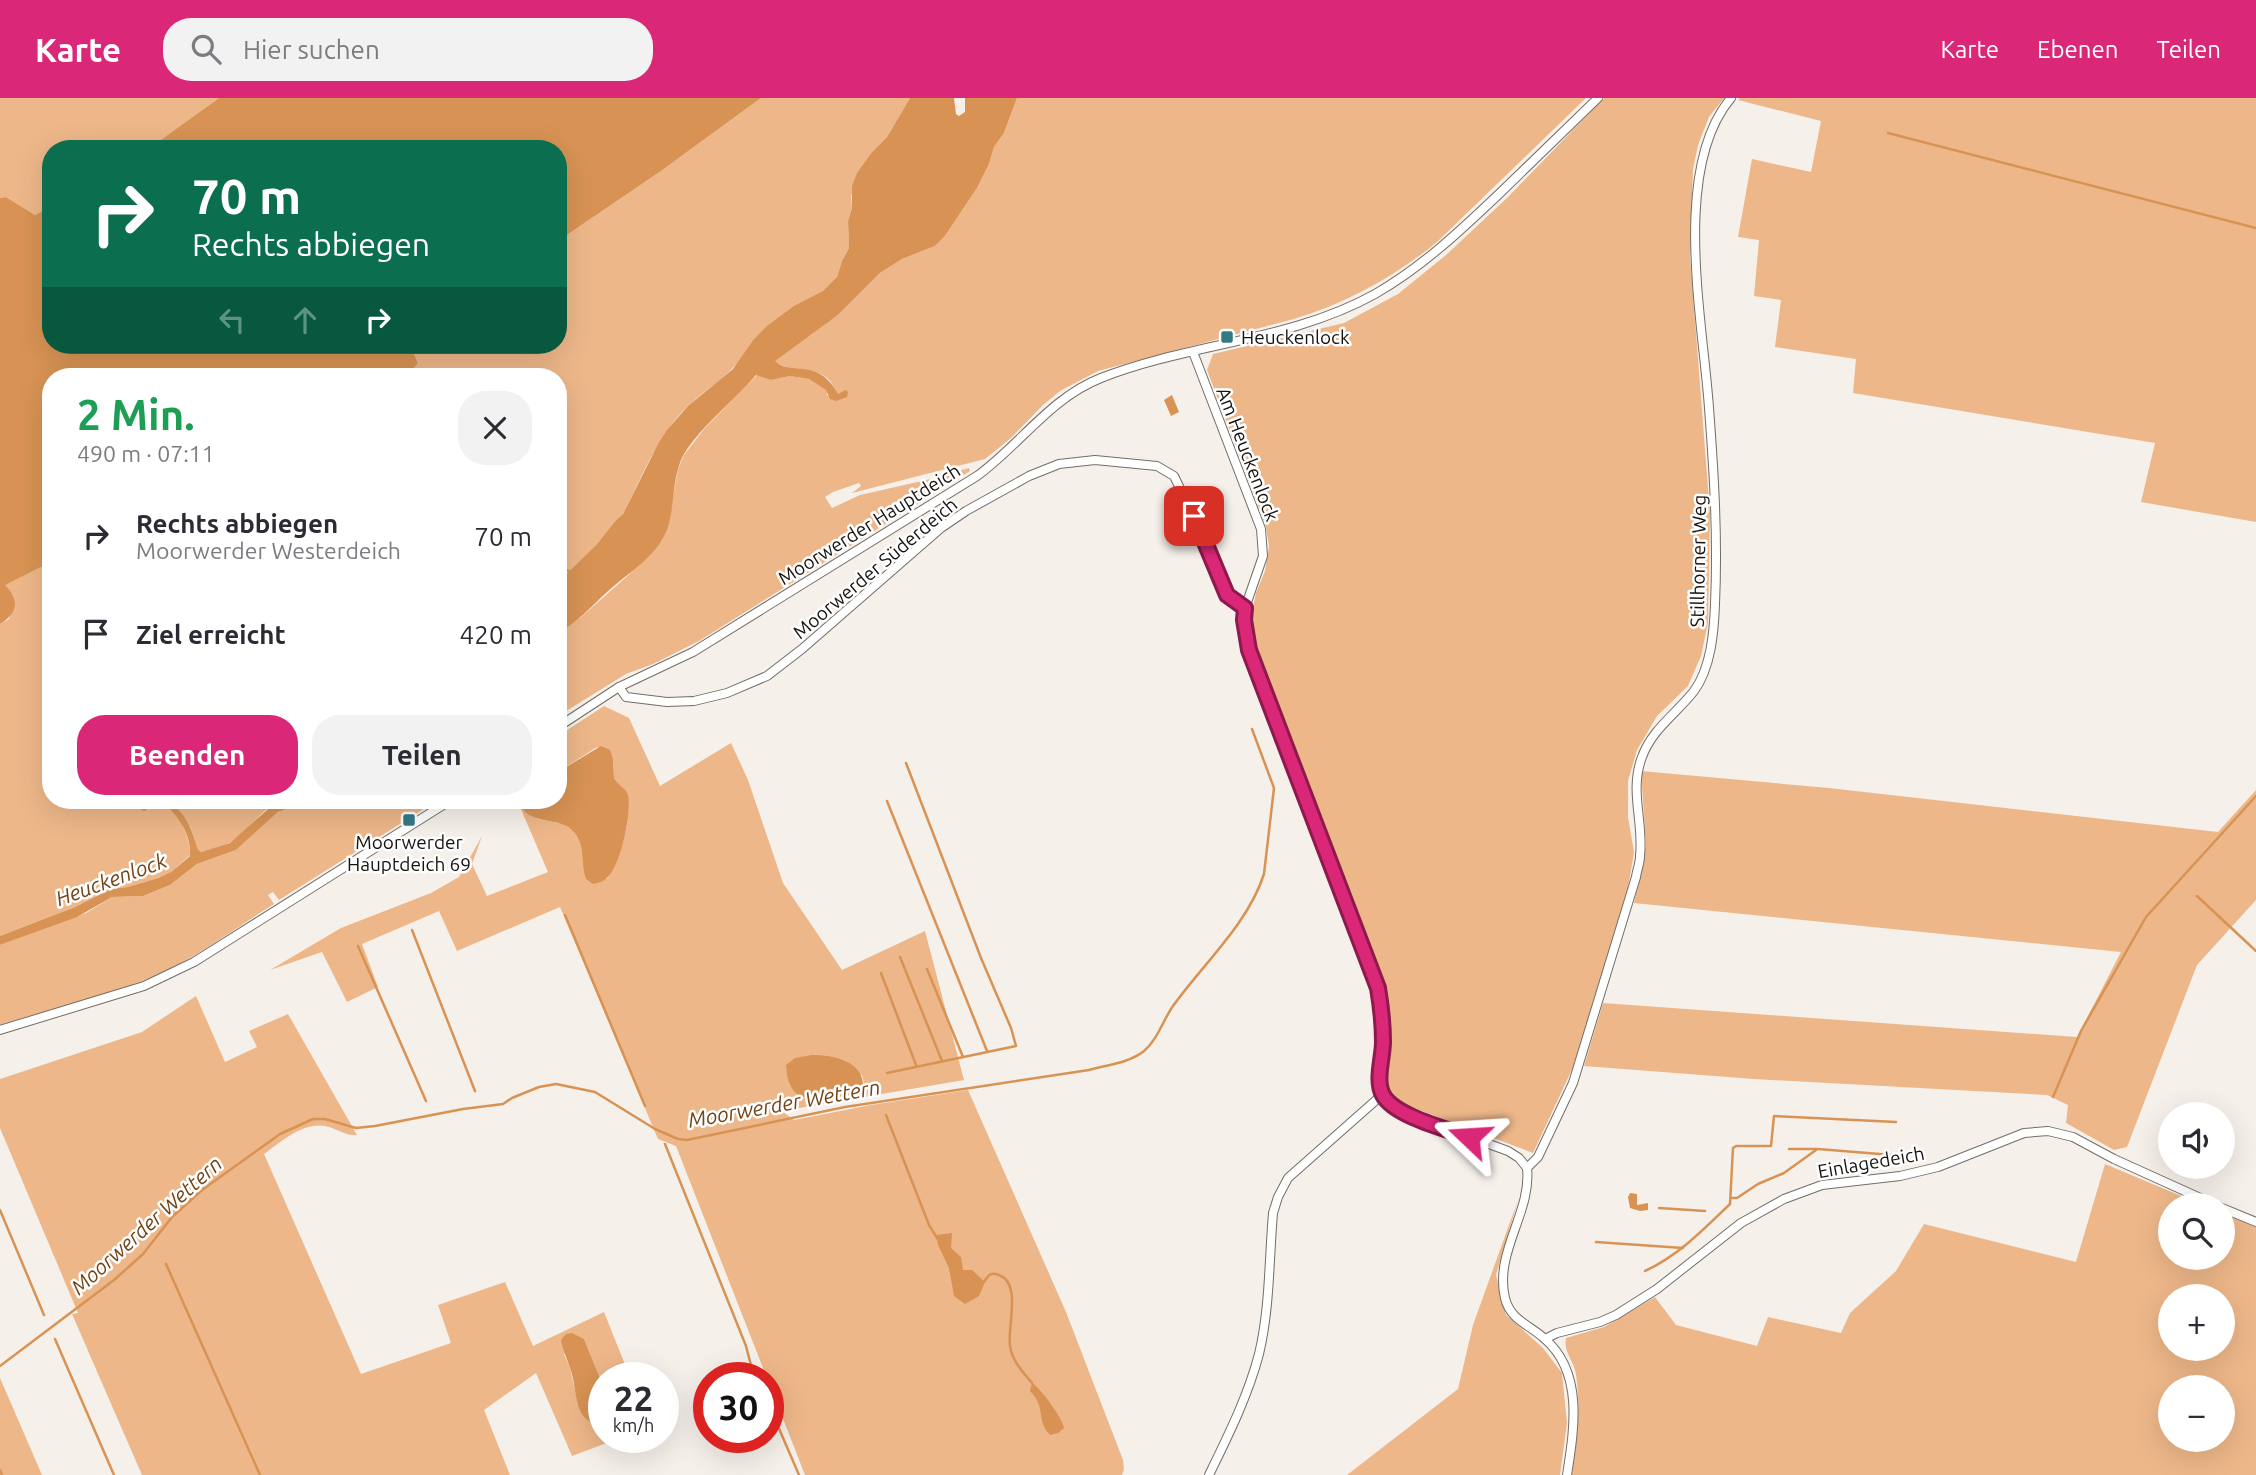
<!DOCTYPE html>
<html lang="de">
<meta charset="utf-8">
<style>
:root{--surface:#fff;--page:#f2f2f3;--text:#2b2b33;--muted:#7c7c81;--accent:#db2777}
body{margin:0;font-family:Ubuntu,sans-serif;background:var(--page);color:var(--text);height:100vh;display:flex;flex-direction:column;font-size:26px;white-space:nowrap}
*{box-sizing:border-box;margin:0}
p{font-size:23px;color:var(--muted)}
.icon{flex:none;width:38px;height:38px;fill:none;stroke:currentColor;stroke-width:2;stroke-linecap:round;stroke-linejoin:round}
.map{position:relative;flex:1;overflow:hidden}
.details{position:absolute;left:42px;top:270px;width:525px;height:441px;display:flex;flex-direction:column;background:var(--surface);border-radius:28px;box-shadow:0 7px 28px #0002}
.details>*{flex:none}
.guide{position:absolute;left:42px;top:42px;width:525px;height:214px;border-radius:28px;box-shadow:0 7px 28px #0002;background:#0b6e4f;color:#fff;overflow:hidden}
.buttons{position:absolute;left:2158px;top:1004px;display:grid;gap:14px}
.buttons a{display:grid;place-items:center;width:77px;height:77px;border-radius:50%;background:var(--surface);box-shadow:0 7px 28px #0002;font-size:35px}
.speed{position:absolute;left:588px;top:1264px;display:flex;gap:14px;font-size:35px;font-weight:700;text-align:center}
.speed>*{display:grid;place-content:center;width:91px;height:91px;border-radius:50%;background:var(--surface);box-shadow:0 7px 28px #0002;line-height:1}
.speed small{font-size:18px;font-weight:400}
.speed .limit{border:10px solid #d22;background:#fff;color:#111}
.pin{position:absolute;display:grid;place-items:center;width:60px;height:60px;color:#fff;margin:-30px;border-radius:14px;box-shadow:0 4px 10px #0006}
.me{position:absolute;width:77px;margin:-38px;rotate:290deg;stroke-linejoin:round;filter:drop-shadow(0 0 5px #0008)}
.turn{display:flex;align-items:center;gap:24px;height:147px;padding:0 35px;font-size:32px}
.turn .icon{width:91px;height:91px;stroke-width:2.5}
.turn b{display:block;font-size:49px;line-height:60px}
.lanes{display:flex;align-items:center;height:66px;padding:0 35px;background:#0003;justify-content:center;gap:35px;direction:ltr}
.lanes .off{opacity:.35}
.round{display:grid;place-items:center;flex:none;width:74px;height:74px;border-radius:28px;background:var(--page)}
.head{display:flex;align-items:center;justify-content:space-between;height:119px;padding:0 35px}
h1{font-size:42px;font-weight:700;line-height:52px;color:#1e9e55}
.button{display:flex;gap:14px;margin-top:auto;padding:14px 35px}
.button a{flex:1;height:80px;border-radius:28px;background:var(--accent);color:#fff;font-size:28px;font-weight:700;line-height:80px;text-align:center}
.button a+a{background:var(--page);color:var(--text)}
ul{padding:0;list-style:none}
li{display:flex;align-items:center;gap:21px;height:98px;padding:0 35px}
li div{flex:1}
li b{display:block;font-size:26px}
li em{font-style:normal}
header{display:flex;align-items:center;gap:42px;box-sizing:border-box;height:98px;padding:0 35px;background:var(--accent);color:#fff}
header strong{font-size:33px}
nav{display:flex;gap:38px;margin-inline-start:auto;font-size:24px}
.search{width:490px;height:63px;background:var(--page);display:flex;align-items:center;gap:18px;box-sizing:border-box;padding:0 24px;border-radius:28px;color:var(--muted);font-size:26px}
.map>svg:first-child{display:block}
.green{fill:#edb789;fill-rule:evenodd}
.water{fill:#d89354}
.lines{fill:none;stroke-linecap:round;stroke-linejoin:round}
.stream{stroke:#d89354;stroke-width:2.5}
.street-casing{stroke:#736d68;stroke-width:10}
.street{stroke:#fff;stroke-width:8}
.route-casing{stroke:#8e194d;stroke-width:18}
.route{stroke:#db2777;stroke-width:12}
.poi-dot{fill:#347a86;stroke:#fefefe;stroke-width:2.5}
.labels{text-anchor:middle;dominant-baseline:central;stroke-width:5;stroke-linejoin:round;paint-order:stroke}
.poi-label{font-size:19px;fill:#161412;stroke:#fefefe;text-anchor:start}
.street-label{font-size:19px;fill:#161412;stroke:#fefefe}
.water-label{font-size:21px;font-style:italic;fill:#724314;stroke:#fefefe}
</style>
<header>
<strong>Karte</strong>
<div class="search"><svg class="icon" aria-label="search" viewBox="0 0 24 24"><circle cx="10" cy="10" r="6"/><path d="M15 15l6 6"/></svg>Hier suchen</div>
<nav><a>Karte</a><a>Ebenen</a><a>Teilen</a></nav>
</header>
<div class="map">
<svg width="2256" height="1377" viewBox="0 0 2256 1377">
<rect width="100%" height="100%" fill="#f6f0ea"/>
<g class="green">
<path d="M0,0H219L148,51H51V108L35,117L6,99L0,100Z"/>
<path d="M761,0H910L887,39L872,54L851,98L852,110L848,123L849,150L842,163L837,179L830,188L741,261C726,280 705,292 688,308C657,338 642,379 623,416L616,422L597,446L558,484V278H405L418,266L411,247H558V143L661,73Z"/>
<path d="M1017,0H1586L1437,144C1394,179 1347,205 1294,221L1098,273L1060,293L1043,307L1011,340L985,361L852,395L861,388L859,385L833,394L825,399L832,410L860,397L935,380V383L939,382L937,379L969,370L970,373L699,543L653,566L626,576L558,618V536L580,520L650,458L662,442L668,427L678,371L684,357L704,331L757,277L771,282L790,278L809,281L827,292V297L836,303L843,294L840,297L835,295C831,264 787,276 774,263L838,217L880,175L902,161L935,148L945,138L977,90L989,66L994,49L1004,35Z"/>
<path d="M1604,0H1724L1709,19L1698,47L1693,71L1690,158L1710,416L1708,525L1701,558L1688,588L1657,618L1637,652L1628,683V719L1634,754L1628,790L1574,967L1533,1055L1398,1004L1391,997L1386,986L1389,918L1383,889L1354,804L1256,547L1251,520L1256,495L1265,473L1269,448L1266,429L1207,272L1213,256L1344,225L1398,196L1446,157L1507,100Z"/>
<path d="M1740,0H2256V424L2141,404L2155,345L1853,295L1856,261L1775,249L1781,202L1754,198L1759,142L1738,139L1752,61L1811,74L1821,23L1738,2Z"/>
<path d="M51,464V702H284C262,708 251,731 233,743C224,748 211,751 201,754L198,753C193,733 185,708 162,702L141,707L148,712C149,711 157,707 158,707C178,704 191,743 190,757L171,774L158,780L128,789L111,791L75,809L0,838V526L9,521C12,506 15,498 4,487Z"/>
<path d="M604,608L629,620L660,688L731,645L748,682L783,785L842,872L925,833L964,982L782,1013L794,1022L871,1007L968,992L1066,1214L1123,1362L1124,1371L1122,1377H805L676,1048L658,1041L560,809L457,853L439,813L362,846L378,889L347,904L322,854L270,872L341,830L431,795L459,779L482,738L472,766L487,798L548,774L517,702H522L521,704L538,721L562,726L573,732L579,740L583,755L607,781C620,764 633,717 627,697C625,689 618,687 614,680L613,661L597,649L558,674V638ZM786,970L862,977L864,986L853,993L834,990L825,997L804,1000L790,988Z"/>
<path d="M1641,673L1829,690L2218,734L2256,692V802L2197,867L2127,1049L2114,1052L2066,1025L2068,1007L2047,997L1754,981L1584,968L1603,905L2077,939L2121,854L1634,805L1646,748Z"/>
<path d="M313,702H438L279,802L273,794L268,797L274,806C235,830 196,860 154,878C106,899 50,911 0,927V847L86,815L112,799L143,798L170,787L197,766L236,752L278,714Z"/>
<path d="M196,898L225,964L257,949L249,933L288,916L357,1037C344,1038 337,1030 325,1028C302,1024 281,1044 264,1056L361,1276L451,1245L438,1207L505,1184L533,1248L604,1214L630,1279H604V1290L584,1241L564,1256L570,1270L578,1307L603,1314L604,1310V1339H623L572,1358L536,1275L484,1312L510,1377H142L72,1216L78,1215L0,1030V981L142,934Z"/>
<path d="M2105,1066L2205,1108H2170V1160H2222L2223,1115L2256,1129V1377H1572C1577,1343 1581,1311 1576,1276C1574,1263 1563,1254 1566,1240L1604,1229L1655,1199L1676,1227L1757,1248L1768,1219L1841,1235L1850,1215L1896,1173L1924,1126L2076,1164ZM2170,1199H2222V1251H2170ZM2170,1290H2222V1342H2170Z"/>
<path d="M1518,1102L1496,1177L1506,1217L1543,1250L1562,1275L1567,1325L1560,1377H1347L1458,1291L1473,1227Z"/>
<path d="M0,1280L42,1377H0Z"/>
</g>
<g class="water">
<path d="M219,0H761L661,73L558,143V51H148Z"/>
<path d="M910,0H954L956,16L959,18L965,14V0H1017L1004,35L994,49L989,66L977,90L945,138L935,148L902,161L880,175L838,217L775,263C790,278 819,259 838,296L846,292L848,294L847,299L836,303L830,301L826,292L809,281L790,278L771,282L756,277C733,304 703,326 684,356C672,377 675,406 668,429C657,460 630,473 607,494C591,509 577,524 558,536V484L597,446L616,422L623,416L658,346L667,332L688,308L733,271L754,241L767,228L794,208L823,193L837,179L842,163L849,150L848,123L852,110V88L857,75L872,54L887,39Z"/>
<path d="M6,99L35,117L51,108V247H411L418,266L405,278H51V464L5,487C19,502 19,514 0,526V100Z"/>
<path d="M1172,297L1179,314L1171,318L1164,302Z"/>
<path d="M601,648L610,652L613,661L614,680C618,687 625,689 628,697C632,714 621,766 608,779C604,783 599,785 593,786L586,781C581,767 585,751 577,738C565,717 534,729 521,709L522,702H558V674Z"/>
<path d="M162,702C185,708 192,732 198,752L201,754L230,745L276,704L313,702L278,714L236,752L197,766L170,787L143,798L112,799L77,819L0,847V838L75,809L111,791L128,789L158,780L171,774L190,758C191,737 181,722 167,708L157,707L144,713L139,710L144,705Z"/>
<path d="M812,957C833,957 865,963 863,990L850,993L834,990C808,1008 787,1001 786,967L795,960Z"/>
<path d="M1630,1095L1637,1096V1107L1648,1105V1112L1640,1113L1630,1110L1628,1099Z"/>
<path d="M952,1135L951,1150L961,1159L963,1172H972L985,1184L979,1198L965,1206L954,1198L949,1170L938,1147L936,1137Z"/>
<path d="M572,1235L584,1241L604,1290L603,1314L598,1323L590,1324C573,1313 577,1288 570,1270C567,1260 563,1253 561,1242L566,1236Z"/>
<path d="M1032,1285C1040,1289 1063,1321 1064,1330L1058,1335L1050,1337C1035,1320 1047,1311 1030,1293Z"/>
</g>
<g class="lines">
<g class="stream">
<path d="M1888,35L2256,130"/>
<path d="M558,470L569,473"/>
<path d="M887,703L987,953"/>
<path d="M2197,798L2256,853"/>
<path d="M565,817L645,1008"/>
<path d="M412,832L475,993"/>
<path d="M358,848L426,1003"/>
<path d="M900,859L942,963"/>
<path d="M927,871L963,959"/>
<path d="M881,875L916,967"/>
<path d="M887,975L1016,948L1011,930L981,860L906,665"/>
<path d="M2053,999L2081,933L2146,819L2256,698"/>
<path d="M886,1017L929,1127L937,1140"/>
<path d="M665,1046L746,1248L754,1279"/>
<path d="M1789,1051H1818L1892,1057"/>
<path d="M1732,1100H1737L1758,1086L1784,1075L1816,1052"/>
<path d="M1659,1110L1705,1113"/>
<path d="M0,1112L44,1217"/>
<path d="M1596,1144L1683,1150"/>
<path d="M166,1166L260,1377"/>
<path d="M1645,1173C1679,1157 1703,1132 1730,1106L1733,1050L1736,1048H1771L1774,1018L1896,1024"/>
<path d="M983,1185C988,1179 989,1173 999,1177C1022,1185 1007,1229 1010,1248C1012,1263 1023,1274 1032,1285"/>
<path d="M55,1241L114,1377"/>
<path d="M0,1268L114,1182L143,1156L172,1119L202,1092L280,1036L313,1021H325L356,1030L375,1028L463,1011L503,1006L512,1000L539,989L556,986L595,994L655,1031L678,1041L687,1042L845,1009L1089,972C1107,967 1129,965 1144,953C1158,941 1163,922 1173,908C1203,866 1248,826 1264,776L1274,690L1252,631"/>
<path d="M768,1305L799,1377"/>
<path d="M0,1372L2,1377"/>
</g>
<defs>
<g id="street">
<path d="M1193,254L1261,431L1263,458L1245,510V538L1378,890C1381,909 1384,927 1383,946C1383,962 1375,982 1383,997C1387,1005 1397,1010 1404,1015L1508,1053L1519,1060L1527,1070"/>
<path d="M619,589L626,599L667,604L694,603L727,595L767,578L802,551L941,430L966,413L1029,378L1059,366L1095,362L1157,368L1174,378L1202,436L1227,497L1245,510"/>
<path d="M558,629L619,589L693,554L977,378C1020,347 1050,300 1101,280C1190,245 1291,243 1375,196C1422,169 1460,133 1499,96C1532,64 1565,32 1598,0"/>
<path d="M0,932L144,888L194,864L451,702"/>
<path d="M1527,1070L1538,1059L1573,985L1636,779C1637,772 1640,765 1640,758C1644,724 1629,693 1642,659C1652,631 1677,615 1694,593C1711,570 1714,534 1715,506C1718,440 1714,375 1709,310C1703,223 1671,71 1731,0"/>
<path d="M1527,1070C1532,1114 1494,1154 1505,1200C1510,1222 1530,1227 1545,1241C1584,1275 1574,1332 1567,1377"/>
<path d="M2222,1110L2256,1124"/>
<path d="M1545,1241L1557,1235L1600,1224L1616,1217L1657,1191L1741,1125L1784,1101L1822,1087L1900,1078L1938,1069L2024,1035L2048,1033L2073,1039L2114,1061L2218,1108"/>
<path d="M1209,1377C1228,1338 1248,1298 1259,1256C1270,1210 1269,1161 1273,1115L1278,1099L1288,1080L1383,996"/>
</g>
</defs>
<use href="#street" class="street-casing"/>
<use href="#street" class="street"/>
</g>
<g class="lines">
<defs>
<path id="route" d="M1194,418L1227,497L1245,510L1244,522L1249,552L1378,890C1381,908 1383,925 1383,944C1383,960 1375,982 1383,997C1394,1018 1447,1031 1469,1039"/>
</defs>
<use href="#route" class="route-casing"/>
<use href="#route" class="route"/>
</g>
<g class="poi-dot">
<rect x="1220" y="232" width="14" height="14" rx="3.5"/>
<rect x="402" y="715" width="14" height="14" rx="3.5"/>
</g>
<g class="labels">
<g class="poi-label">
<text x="1241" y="239">Heuckenlock</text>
<text x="409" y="744" text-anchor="middle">Moorwerder<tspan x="409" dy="22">Hauptdeich 69</tspan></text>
</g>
<g class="street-label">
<text transform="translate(1248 356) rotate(69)">Am Heuckenlock</text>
<text transform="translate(869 426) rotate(-32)">Moorwerder Hauptdeich</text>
<text transform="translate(1698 463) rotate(-89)">Stillhorner Weg</text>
<text transform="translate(875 470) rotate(-40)">Moorwerder Süderdeich</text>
<text transform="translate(1871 1064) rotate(-10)">Einlagedeich</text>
</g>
<g class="water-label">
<text transform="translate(111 781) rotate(-20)">Heuckenlock</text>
<text transform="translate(784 1005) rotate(-10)">Moorwerder Wettern</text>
<text transform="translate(146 1127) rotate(-42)">Moorwerder Wettern</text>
</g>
</g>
</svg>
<div class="buttons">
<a><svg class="icon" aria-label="sound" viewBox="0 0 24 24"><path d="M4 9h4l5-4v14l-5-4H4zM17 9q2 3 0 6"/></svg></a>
<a><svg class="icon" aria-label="search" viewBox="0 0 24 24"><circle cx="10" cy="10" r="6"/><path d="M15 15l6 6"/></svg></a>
<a>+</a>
<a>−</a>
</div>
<div class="speed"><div>22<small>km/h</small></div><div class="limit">30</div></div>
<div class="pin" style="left:1194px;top:418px;background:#d93025"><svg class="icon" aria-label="arrive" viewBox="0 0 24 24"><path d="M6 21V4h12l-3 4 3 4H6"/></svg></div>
<svg class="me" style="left:1469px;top:1039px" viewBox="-20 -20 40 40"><path d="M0-17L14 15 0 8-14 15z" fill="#db2777" stroke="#fff" stroke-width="4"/></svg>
<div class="guide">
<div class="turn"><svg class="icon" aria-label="right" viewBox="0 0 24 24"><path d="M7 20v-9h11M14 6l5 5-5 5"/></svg><div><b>70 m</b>Rechts abbiegen</div></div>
<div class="lanes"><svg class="icon off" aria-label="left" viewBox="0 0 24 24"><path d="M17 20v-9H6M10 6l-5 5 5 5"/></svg><svg class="icon off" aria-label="ahead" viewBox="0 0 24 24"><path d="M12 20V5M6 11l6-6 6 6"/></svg><svg class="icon" aria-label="right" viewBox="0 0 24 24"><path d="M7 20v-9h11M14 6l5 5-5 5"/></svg></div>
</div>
<section class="details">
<div class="head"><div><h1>2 Min.</h1><p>490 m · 07:11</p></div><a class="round"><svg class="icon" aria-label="close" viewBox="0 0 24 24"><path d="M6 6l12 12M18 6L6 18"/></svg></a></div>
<ul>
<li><svg class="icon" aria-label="right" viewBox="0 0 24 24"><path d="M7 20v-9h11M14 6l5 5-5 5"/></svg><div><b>Rechts abbiegen</b><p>Moorwerder Westerdeich</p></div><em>70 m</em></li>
<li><svg class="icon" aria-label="arrive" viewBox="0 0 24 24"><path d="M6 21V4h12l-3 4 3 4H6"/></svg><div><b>Ziel erreicht</b></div><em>420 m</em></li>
</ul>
<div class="button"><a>Beenden</a><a>Teilen</a></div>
</section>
</div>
